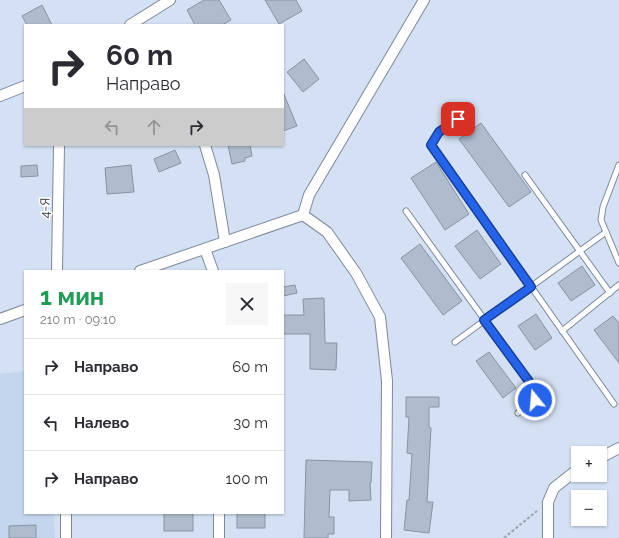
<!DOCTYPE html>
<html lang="ru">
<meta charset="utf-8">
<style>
:root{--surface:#fff;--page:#f7f7f7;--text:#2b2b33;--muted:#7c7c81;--line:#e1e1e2}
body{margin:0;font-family:Raleway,sans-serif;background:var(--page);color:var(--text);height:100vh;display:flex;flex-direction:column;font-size:15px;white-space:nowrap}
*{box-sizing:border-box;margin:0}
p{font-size:13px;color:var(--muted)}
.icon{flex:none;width:22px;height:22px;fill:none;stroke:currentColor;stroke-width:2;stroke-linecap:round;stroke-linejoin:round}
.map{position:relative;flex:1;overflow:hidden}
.side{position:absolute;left:24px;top:270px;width:260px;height:244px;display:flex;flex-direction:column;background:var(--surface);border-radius:0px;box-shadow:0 1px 3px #0004}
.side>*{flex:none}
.top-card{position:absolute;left:24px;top:24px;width:260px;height:122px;border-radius:0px;box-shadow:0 1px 3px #0004;background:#fff;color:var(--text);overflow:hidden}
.tools{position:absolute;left:571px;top:446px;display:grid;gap:8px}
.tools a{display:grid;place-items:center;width:36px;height:36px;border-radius:0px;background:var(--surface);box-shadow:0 1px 3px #0004;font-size:20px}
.pin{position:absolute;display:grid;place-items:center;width:34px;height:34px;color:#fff;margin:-17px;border-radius:8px;box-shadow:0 2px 6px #0006}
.me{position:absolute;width:44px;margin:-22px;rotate:343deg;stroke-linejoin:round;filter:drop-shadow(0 0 3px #0008)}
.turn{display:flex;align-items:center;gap:14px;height:84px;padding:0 16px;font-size:18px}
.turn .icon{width:52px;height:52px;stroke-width:2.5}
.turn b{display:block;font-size:28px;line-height:34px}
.lanes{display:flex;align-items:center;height:38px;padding:0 16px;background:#0003;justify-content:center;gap:20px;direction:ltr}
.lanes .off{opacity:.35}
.round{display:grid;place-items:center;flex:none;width:42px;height:42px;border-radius:0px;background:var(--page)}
.summary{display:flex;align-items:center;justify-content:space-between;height:68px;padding:0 16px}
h1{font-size:24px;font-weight:700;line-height:30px;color:#1e9e55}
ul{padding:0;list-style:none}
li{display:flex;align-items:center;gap:12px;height:56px;padding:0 16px;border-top:1px solid var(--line)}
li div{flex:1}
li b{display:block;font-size:15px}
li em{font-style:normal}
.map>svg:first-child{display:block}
.built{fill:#c4d6ee}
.building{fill:#afbccd;stroke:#8793a4}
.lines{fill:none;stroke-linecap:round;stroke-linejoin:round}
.lane-casing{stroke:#7d8999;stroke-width:7}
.street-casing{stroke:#7d8999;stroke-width:12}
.path{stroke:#98a2b1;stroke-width:2;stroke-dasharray:3 2;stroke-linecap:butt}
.lane{stroke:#fff;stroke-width:5}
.street{stroke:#fff;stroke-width:10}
.route-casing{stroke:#184099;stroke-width:10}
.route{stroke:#2563eb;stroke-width:7}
.labels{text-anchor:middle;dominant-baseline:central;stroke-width:3;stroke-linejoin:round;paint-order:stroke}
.street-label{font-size:13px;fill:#2b3037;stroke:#fff}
</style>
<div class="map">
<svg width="619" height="538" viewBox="0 0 619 538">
<rect width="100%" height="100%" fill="#d4e1f4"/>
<path class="built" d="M25,371V513H54L55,538H0V374Z"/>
<g class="building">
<path d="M204,0H219L231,20L222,25H195L187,10Z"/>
<path d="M265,0H296L302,11L279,24Z"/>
<path d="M42,5L52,25H27L22,16Z"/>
<path d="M304,59L319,79L303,92L287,72Z"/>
<path d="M283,92L297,126L283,131Z"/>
<path d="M481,123L531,192L509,207L459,139Z"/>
<path d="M228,145H250L252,156L245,158V161L232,164Z"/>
<path d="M175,150L181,163L159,172L154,159Z"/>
<path d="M436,162L469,214L445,230L411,178Z"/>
<path d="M37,165L38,176L21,177V166Z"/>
<path d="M131,165L134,192L107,194L105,168Z"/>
<path d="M477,230L501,264L480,279L455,246Z"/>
<path d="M420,244L462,301L443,315L401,258Z"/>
<path d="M582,266L595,285L571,301L558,283Z"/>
<path d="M295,285L297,293L283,296V287Z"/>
<path d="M324,298L325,343H337L336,370L310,369V334H283V315H304L303,299Z"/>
<path d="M536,314L552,338L535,350L518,326Z"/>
<path d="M613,316L619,323V363L594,330Z"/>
<path d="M489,352L516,388L503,398L476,361Z"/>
<path d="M406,397H439V407H429V427L431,428L427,502H433L429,533L404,530L407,500H409L412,454L407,453L409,417H406Z"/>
<path d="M306,460L372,462L371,483H370L371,500L349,501V490H330L329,517H334V534H328V538H304Z"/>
<rect x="164" y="513" width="29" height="18"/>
<rect x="237" y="513" width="28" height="15"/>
<path d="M36,525V538H9V526Z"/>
</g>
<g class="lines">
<defs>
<g id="lane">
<path d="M458,119L439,132L431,145L614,404"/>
<path d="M619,165L603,207L601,220L619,263"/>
<path d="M525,175L610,293"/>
<path d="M406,211L536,391L535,399L518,413"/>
<path d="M562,331L619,285"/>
<path d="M455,342L606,232"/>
</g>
<g id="street">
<path d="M130,25L170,0"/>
<path d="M0,96L25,86"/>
<path d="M205,145L214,175L225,242"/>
<path d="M303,215L327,232L356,273L380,317L387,381L386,538"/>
<path d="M303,215L309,195L424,0"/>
<path d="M205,249L213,271"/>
<path d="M57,271L59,145"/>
<path d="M140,271L303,215"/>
<path d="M0,319L25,310"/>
<path d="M600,458L619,448"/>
<path d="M66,513V538"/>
<path d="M219,538V513"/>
<path d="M548,538V502L554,488L578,469"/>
</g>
</defs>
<use href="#lane" class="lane-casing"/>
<use href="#street" class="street-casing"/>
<path class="path" d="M504,538L537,511"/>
<use href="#lane" class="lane"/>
<use href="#street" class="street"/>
</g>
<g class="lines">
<defs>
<path id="route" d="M458,119L439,132L431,145L531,287L484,320L536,391L535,400"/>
</defs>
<use href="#route" class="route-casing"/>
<use href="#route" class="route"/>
</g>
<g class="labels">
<g class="street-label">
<text transform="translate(45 208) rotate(-89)">4-Я</text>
</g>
</g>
</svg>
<div class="tools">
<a>+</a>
<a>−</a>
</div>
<div class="pin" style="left:458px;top:119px;background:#d93025"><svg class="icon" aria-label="arrive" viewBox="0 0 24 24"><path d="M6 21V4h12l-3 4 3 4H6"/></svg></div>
<svg class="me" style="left:535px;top:400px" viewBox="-20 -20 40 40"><circle r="17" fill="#2563eb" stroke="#fff" stroke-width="3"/><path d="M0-11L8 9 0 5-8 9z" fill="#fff"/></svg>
<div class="top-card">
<div class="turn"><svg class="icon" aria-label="right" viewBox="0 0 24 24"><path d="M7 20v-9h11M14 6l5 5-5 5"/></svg><div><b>60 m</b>Направо</div></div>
<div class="lanes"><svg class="icon off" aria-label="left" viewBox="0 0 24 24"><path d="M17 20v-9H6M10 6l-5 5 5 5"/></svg><svg class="icon off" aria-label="ahead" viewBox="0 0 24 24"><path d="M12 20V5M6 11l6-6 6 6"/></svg><svg class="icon" aria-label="right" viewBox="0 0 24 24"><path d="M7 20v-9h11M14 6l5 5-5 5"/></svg></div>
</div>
<section class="side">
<div class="summary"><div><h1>1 мин</h1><p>210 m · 09:10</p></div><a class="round"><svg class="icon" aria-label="close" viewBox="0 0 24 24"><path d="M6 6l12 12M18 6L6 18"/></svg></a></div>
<ul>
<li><svg class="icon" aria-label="right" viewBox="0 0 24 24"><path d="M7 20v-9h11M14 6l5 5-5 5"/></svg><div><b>Направо</b></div><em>60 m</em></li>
<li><svg class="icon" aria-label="left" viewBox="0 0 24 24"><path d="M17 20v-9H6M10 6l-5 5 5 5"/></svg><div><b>Налево</b></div><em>30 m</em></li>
<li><svg class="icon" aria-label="right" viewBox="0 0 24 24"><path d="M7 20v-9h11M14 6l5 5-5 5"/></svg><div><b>Направо</b></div><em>100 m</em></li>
</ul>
</section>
</div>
